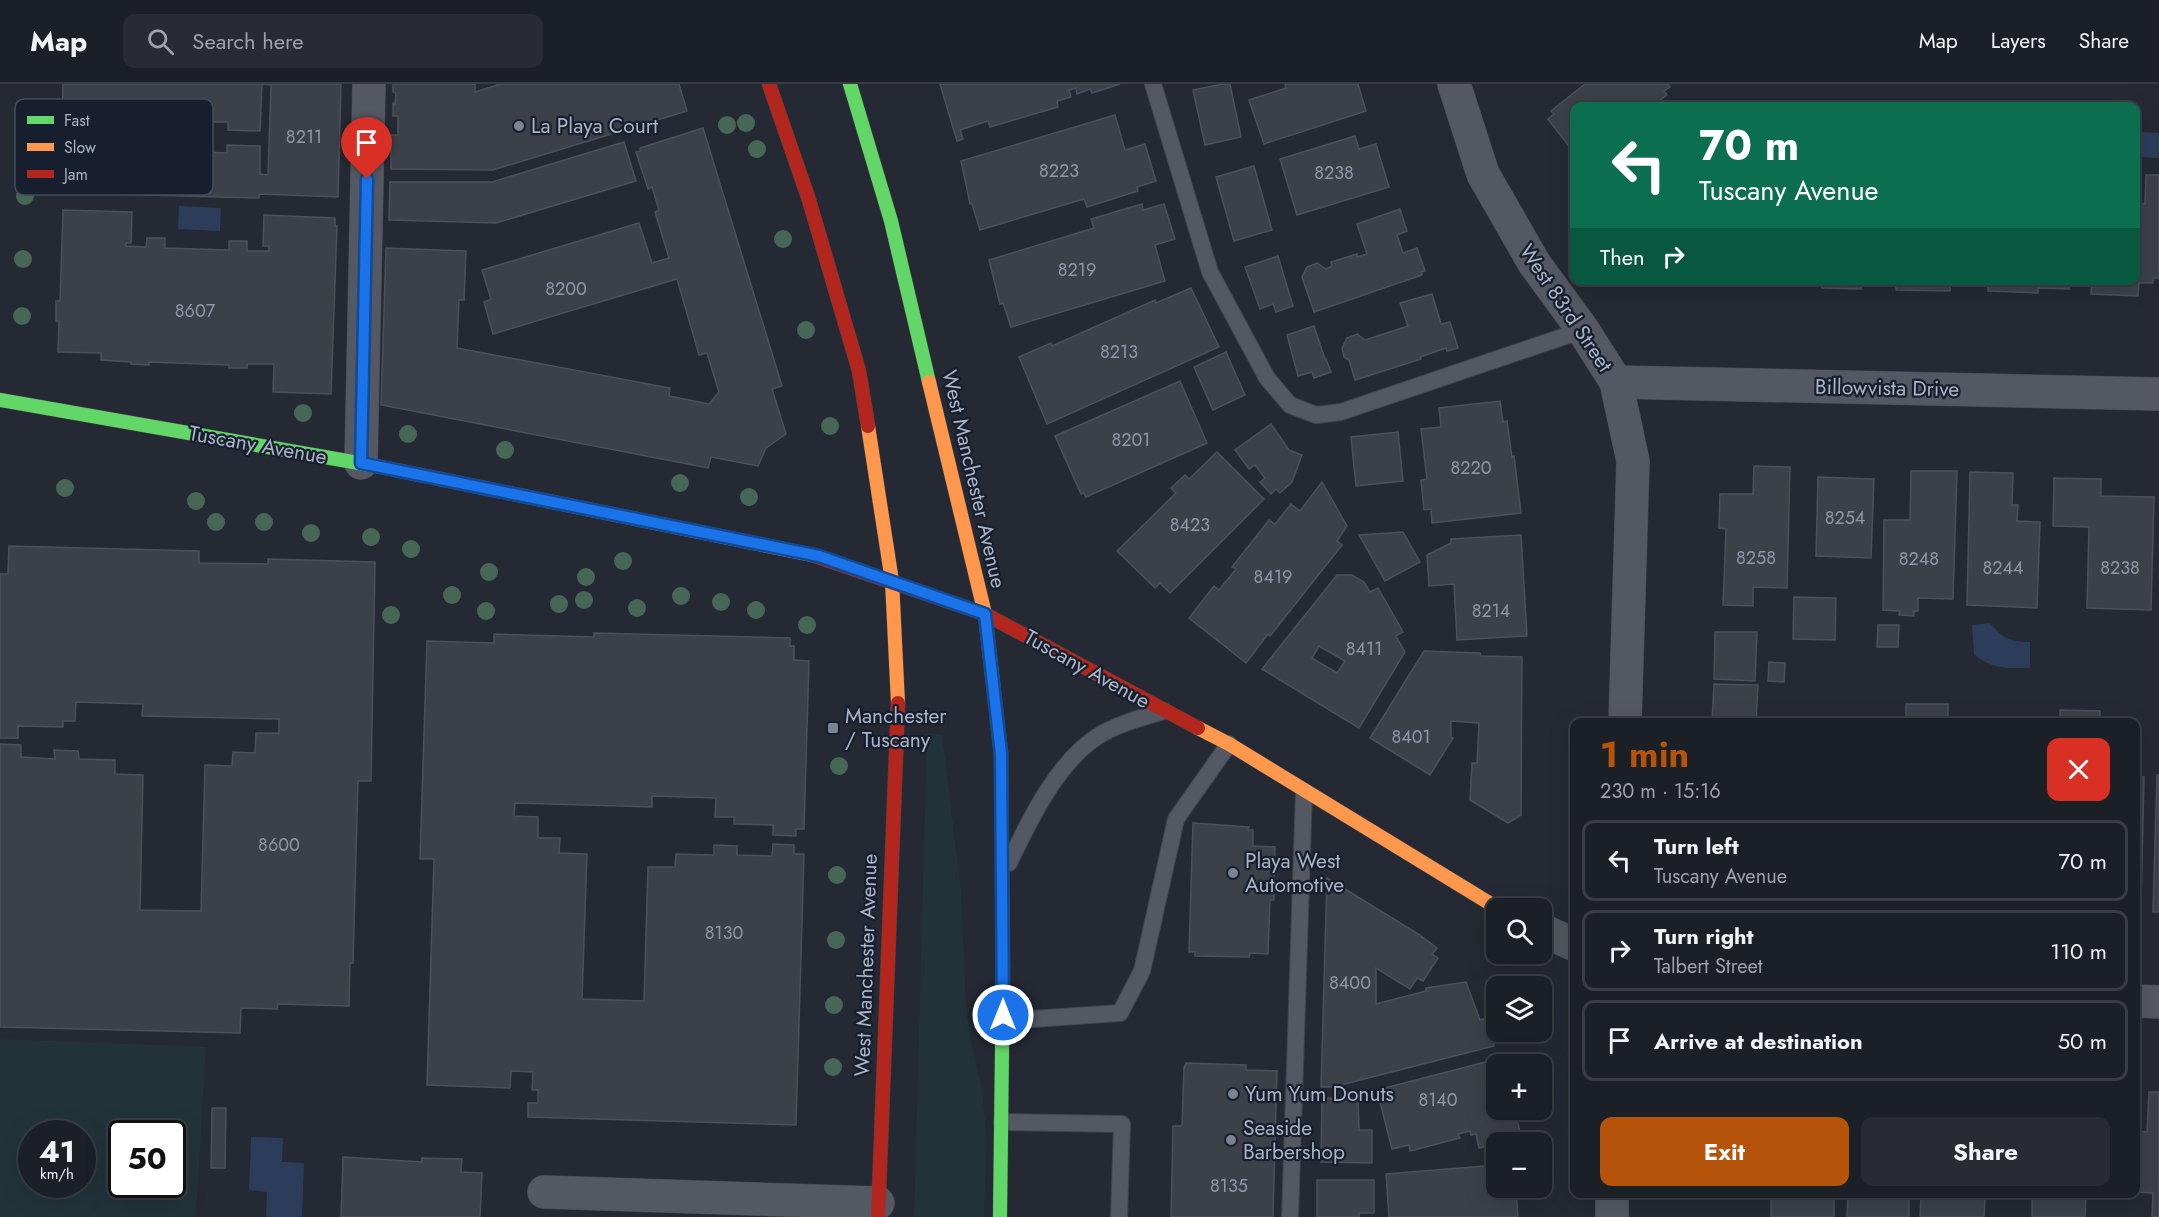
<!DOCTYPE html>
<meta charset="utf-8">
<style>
:root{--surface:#1b1f26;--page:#282c32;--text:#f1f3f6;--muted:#a0a2a7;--line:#393d43;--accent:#b45309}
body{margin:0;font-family:Jost,sans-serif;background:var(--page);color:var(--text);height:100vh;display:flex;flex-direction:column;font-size:22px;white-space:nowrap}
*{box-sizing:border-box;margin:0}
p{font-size:20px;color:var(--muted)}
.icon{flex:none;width:33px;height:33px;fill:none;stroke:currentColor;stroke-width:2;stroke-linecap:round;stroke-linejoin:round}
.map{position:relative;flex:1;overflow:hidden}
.panel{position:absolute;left:1570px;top:634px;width:570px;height:480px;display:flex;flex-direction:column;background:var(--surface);border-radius:12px;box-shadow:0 6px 24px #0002,0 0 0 2px var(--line)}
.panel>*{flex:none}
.guide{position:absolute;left:1570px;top:18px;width:570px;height:183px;border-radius:12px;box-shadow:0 6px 24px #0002,0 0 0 2px var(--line);background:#0b6e4f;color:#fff;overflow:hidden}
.tools{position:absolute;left:1486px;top:814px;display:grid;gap:12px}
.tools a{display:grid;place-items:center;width:66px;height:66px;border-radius:12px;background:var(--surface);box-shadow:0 6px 24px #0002,0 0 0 2px var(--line);font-size:30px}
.speed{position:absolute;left:18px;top:1036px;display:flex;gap:12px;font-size:30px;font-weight:700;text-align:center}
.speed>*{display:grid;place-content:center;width:78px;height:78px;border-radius:50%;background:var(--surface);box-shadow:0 6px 24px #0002,0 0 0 2px var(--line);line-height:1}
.speed small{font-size:15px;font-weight:400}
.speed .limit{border:3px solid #111;border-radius:9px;background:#fff;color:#111}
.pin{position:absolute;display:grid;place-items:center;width:51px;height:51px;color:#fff;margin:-62px -26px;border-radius:50% 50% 50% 0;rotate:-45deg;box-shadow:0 0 6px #0007}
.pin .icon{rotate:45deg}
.me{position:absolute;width:66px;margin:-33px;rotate:0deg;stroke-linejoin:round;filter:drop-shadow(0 0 4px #0008)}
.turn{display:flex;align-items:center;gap:21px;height:126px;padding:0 30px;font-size:27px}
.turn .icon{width:78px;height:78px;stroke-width:2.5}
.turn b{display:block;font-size:42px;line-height:51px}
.then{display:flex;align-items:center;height:57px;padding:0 30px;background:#0003;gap:12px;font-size:22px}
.round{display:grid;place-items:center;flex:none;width:63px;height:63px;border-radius:12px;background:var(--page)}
.overview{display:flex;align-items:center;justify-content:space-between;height:102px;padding:0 30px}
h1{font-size:36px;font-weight:700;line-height:45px;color:var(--accent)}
.button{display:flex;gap:12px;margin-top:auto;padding:12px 30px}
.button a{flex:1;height:69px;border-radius:12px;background:var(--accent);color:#fff;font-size:24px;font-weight:700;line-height:69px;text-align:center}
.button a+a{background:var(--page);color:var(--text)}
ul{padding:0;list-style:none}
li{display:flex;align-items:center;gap:18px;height:81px;margin:0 12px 9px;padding:0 18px;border:3px solid var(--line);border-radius:12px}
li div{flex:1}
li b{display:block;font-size:22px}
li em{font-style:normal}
header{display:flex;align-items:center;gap:36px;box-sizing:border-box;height:84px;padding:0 30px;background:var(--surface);border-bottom:2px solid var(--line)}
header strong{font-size:28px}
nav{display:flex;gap:33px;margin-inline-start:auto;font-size:21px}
.search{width:420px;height:54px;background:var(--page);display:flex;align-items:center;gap:15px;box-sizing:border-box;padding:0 21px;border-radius:12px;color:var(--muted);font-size:22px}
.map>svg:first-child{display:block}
.green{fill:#213339;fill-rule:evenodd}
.water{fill:#2c3d5c}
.building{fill:#3c4049;stroke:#4b515c;stroke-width:1.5;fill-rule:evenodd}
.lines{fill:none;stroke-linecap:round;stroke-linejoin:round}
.lane-casing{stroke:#40444b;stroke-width:18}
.street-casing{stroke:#40444b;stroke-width:34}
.fast-casing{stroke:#40444b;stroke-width:15}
.slow-casing{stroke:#40444b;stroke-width:15}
.jam-casing{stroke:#40444b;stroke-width:15}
.lane{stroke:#535862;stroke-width:16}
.street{stroke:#535862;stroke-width:33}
.fast{stroke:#63d668;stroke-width:14}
.slow{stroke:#ff974d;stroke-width:14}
.jam{stroke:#b3261e;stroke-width:14}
.tree{fill:#466756}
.route-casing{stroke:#114b97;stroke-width:15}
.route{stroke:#1a73e8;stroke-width:10}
.poi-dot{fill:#7c8393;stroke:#171f2e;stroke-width:2}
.labels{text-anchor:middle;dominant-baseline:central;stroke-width:4.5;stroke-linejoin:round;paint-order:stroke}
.number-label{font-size:18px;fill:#8f97a7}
.poi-label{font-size:21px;fill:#abb4c6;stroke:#171f2e;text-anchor:start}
.street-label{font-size:21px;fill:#abb4c6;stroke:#171f2e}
.key{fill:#171f2e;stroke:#434c5c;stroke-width:1.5}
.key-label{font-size:16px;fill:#abb4c6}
</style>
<header>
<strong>Map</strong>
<div class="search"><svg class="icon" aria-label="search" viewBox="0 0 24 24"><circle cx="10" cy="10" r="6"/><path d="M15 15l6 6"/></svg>Search here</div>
<nav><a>Map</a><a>Layers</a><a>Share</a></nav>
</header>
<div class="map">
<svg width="2159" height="1133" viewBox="0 0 2159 1133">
<rect width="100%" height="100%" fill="#242933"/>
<g class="green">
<path d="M927,649L942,651L961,806L966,921L971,959L982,1007L987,1056L984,1133H914Z"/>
<path d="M0,955L206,963L196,1133H0ZM32,1050H82V1101H32ZM122,1050H172V1101H122Z"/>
</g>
<g class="water">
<path d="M2141,48L2159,49V74L2140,73Z"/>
<path d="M179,122L221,124L220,147L178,145Z"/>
<path d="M1990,539C2002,554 2011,558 2030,558V584C2009,584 1991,586 1974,570L1972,541Z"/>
<path d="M251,1053L283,1054L282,1078L304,1079L302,1133H266L267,1108L249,1106Z"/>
</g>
<g class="building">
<path d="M63,0H341L338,113L259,110V114L111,110L112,106L60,105ZM262,0L271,1L268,91L260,90V62L227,61V69L201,68L202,60L152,59V67L120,66L121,40H135V36H157V45L203,46V38H228V46L260,47Z"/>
<path d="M393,0H475V8L500,0H679L687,27L493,86L391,85V51H398V32H393V19L395,20L396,9L393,8Z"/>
<path d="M940,0H1120L1092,9L1090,5L1077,10L1076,4L1069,6L1071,13L1057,17L1058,23L990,43L988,37L960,46L963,55L957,57Z"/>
<path d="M1223,0H1230L1241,53L1205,61L1193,6Z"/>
<path d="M1285,0H1358L1366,27L1264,60L1249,16L1286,4Z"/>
<path d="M1585,0H1668L1670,3L1664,7L1667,11L1652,22H1575V70L1548,35L1554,30L1551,27Z"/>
<path d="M1115,31L1125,66L1145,60L1156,97L1137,103L1138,107L1087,123L1084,115L980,146L972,120H970L961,77Z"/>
<path d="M703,44L782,302L772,305L786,350L766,364L758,382L711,373L708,384L381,321L386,164L466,167L464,216H459L457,264L670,304L669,312L709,320L719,308L707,269L699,271L677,195L493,250L484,218L491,215L482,186L639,139L652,179L669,174L655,128L659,126L652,103L648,105L636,68L641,67L640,64Z"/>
<path d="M1355,52L1359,65L1376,60L1389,103L1297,131L1280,75Z"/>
<path d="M624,58L636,97L496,139L389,136L390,98H492Z"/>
<path d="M1254,82L1272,146L1234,157L1216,93Z"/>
<path d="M2146,91H2159V194H2153V199H2139L2138,212L2091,210L2092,196H2136V119L2145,120Z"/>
<path d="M1142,120L1143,126L1164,120L1175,155L1155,161L1165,197L1011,243L1003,219L1000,220L989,176L1094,144L1091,135Z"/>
<path d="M1400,125L1407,147L1397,151L1403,169L1417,164L1425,187L1421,188L1422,191L1314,228L1302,193L1307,183L1317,179L1326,185L1332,182L1331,178L1357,170V173L1367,170L1357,140Z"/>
<path d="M63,126L132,128L131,159H126V162L146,163L147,154H165V164L229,166V157H247V167H269V162H263L264,131L335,134V142H337L331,310L273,308L274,280H247V284H229V281L149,278V281L131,280V278L101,276V269L58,268L59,237H56V217H60Z"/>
<path d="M1278,172L1293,222L1276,228L1273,220L1260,225L1245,183Z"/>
<path d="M1820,196H1880L1861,197V205L1822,204Z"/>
<path d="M1892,196H1953L1950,198V207L1896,206V197Z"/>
<path d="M1982,196H2070L2069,205L2038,204V209L1988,207V202H1981Z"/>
<path d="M1191,204L1219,263L1047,340L1019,273L1051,259L1052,262L1155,216L1156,219Z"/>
<path d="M1432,210L1441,240L1450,238L1458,264L1447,267L1446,264L1420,273L1421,275L1355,296L1349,276L1344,273L1342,264L1347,254L1357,250L1365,256L1408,242L1400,219Z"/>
<path d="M1314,242L1325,275H1326L1331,288L1314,294L1312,288L1298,292L1287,251Z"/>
<path d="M1226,268L1245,311L1213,326L1194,283Z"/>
<path d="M1180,297L1207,359L1086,413L1084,409L1081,410L1055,352Z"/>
<path d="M1500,317L1503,338L1507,337L1512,373L1514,372L1521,429L1432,439L1431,425L1424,426L1421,396L1427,395L1421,345L1441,343L1439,324Z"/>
<path d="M1271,340L1289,366L1302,371L1292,398L1280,409L1276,405L1271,410L1260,398L1265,394L1255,381L1249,385L1235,366Z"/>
<path d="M1398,348L1403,397L1356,402L1351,353Z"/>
<path d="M1217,368L1264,415L1170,509L1160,499L1155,504L1117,467L1176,409L1171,404L1185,391L1189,395Z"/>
<path d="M1754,382L1790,383L1787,504L1753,503V522L1723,521L1726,445L1719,444L1720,410H1753Z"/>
<path d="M1911,387H1957L1953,515L1918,514V527H1914V532L1899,531L1900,527L1883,526L1884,436H1910Z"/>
<path d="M1970,388L2013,389L2012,421H2018L2017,437L2040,438L2037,524L1967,521Z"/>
<path d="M1818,393L1874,395L1871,474L1816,472Z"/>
<path d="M2054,394L2101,395V412L2154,413L2151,526L2087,524L2089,443L2053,442Z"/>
<path d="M1322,398L1347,442L1337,457L1342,461L1270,552L1268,550L1246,579L1189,534L1214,502L1219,506L1236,485L1232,483L1269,436L1275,440L1291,420L1300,427Z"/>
<path d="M1403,448L1420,478L1385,497L1359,451Z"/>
<path d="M1521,451L1527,552L1457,556L1454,500L1429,502L1427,471L1451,459V455Z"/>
<path d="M9,462L199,467V479L268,480V475L375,478L371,697H358L353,879H350L349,922L278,920L277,925L241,924L240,949L0,943V660L21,661V673L55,675L54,666L78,667L79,675L115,676V690L143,691L140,826L201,827L205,681L232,682L233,668L255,669L256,649H279V635L142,632L143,620L76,618L75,637H63V643L18,642V654H0V490H8Z"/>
<path d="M1337,491H1352L1364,498L1370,508L1378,504L1403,548L1396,552L1405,568L1359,644L1262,585ZM1319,562L1345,577L1337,589L1312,574Z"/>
<path d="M1794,513L1836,514L1835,556L1793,555Z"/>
<path d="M1878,541H1899L1898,563H1877Z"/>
<path d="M1715,548H1757L1755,597L1714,595Z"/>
<path d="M594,549L790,554V562H794V576L809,577L804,745H796V752L773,751V741L734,740V733H715L716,714L652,712V723L515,719L514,732L538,733V754H560L559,769L587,770L582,915L644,917L648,783H675L676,770L714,771V761L737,762V771L772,772L773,760L794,761V770H804L796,1041L528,1033V1019H538V1006H532L533,988L511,987L510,1004L427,1001L434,775H420L427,557L494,559V550L594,553Z"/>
<path d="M1424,567L1480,569L1481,572L1522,573L1521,731L1508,739L1470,716L1472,679H1477L1479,639L1451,637V653L1453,654L1430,691L1370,654Z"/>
<path d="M1769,578L1785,579L1784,598L1768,597Z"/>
<path d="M1714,600L1758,601L1756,639H1712Z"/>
<rect x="1906" y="620" width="42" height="19"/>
<path d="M2060,626L2100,627V639H2060Z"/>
<path d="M2157,691H2159V828H2153Z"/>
<path d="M2136,693H2144L2141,820L2136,819Z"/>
<path d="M1193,739L1249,743L1248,746H1253V762L1275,763L1274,816H1270L1268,870L1250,869L1249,873L1195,872V868H1189Z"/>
<path d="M1327,794L1420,851L1437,864L1432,870L1438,874L1423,897L1417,894L1410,905L1376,884V920L1426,907V904L1466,898L1480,936L1483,935L1493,948L1494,962L1333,1003H1321Z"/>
<path d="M1501,974L1503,981H1497V1026H1515L1521,1053L1479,1064L1476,1050L1471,1051L1470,1047L1458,1050L1460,1054L1410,1067L1409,1061L1392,1065L1377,1006Z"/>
<path d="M1186,979L1246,981V986L1277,987L1273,1133H1171L1173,1042H1182L1184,984Z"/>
<path d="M2149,1008H2159V1133H2152L2153,1109L2136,1108V1047L2147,1048Z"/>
<path d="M1322,1014H1358L1359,1046H1372V1079L1321,1078Z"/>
<path d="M212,1024H226L225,1084H211Z"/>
<path d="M343,1073L422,1078V1074L462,1075L461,1088L482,1089L480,1133H341Z"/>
<path d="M1497,1081V1104H1516L1518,1133H1389L1386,1090Z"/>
<path d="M1317,1096H1374V1129H1359V1133H1317Z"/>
<path d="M1697,1110H1760V1113Z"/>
<rect x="1771" y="1110" width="63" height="23"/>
<path d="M1848,1110H1909V1133H1847Z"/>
<path d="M1916,1110H1991L1990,1113H1985L1984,1133H1920L1921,1115H1916Z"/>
<path d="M2032,1110H2086L2085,1133H2032Z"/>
</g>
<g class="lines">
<defs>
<g id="lane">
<path d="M1153,0L1210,188L1267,294L1290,321L1316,331L1341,328L1583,246"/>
<path d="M1009,779C1030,735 1059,674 1103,649C1122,639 1143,633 1164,627"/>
<path d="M1003,937L1120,929L1142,887L1176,735L1229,660"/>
<path d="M1002,1038L1122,1040L1119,1133"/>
<path d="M1290,1133L1304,707"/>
</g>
<g id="street">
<path d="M1454,0L1483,90L1534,179L1583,246L1616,298L1633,377L1625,639"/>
<path d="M1616,298L2159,310"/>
<path d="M361,379L369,0"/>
<path d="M1542,846L1575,861"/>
<path d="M2136,917L2159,918"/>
<path d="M544,1108L878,1119"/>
<path d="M1612,1133V1110"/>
</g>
<g id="fast">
<path d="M850,0L891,137L929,298"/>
<path d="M0,316L376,382"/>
<path d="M1000,1133L1003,882"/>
</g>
<g id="slow">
<path d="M929,298L985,530L994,608"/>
<path d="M868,342L892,497L898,619"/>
<path d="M376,382L812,471"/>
<path d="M1198,644L1229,660L1499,825"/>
</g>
<g id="jam">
<path d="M769,0L809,116L859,287L868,342"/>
<path d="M812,471L985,530L1198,644"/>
<path d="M994,608L1001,670L1003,882"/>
<path d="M878,1133L898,619"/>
</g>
</defs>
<use href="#lane" class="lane-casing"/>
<use href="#street" class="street-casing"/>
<use href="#fast" class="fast-casing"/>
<use href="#slow" class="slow-casing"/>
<use href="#jam" class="jam-casing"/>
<use href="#lane" class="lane"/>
<use href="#street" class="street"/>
<use href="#fast" class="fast"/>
<use href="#slow" class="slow"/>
<use href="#jam" class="jam"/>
</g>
<g class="tree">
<circle cx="746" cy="39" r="9"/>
<circle cx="727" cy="41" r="9"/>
<circle cx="757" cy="65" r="9"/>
<circle cx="25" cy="112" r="9"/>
<circle cx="783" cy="155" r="9"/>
<circle cx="23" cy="175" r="9"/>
<circle cx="22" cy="232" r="9"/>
<circle cx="806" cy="246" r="9"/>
<circle cx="303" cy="329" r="9"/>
<circle cx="830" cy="342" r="9"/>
<circle cx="408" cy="350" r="9"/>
<circle cx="505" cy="366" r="9"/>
<circle cx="680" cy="399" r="9"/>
<circle cx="65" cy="404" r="9"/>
<circle cx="749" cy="413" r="9"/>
<circle cx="196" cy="417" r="9"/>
<circle cx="216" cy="438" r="9"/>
<circle cx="264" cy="438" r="9"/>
<circle cx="311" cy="449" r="9"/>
<circle cx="371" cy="453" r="9"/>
<circle cx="411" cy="465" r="9"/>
<circle cx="623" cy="477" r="9"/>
<circle cx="489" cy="488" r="9"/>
<circle cx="586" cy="493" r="9"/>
<circle cx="452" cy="511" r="9"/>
<circle cx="681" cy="512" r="9"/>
<circle cx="584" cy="516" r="9"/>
<circle cx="721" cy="518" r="9"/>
<circle cx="559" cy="520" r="9"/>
<circle cx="637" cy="524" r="9"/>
<circle cx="756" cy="526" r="9"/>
<circle cx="486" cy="527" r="9"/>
<circle cx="391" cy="531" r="9"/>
<circle cx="807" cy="541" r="9"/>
<circle cx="839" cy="682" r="9"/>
<circle cx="837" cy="791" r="9"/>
<circle cx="836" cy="856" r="9"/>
<circle cx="834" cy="921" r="9"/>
<circle cx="833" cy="983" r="9"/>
</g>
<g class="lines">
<defs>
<path id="route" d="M367,95L361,379L819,472L985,530L1001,670L1003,931"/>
</defs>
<use href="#route" class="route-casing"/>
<use href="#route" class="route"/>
</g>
<g class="poi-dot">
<circle cx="519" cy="42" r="6"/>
<rect x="827" y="638" width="12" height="12" rx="3"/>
<circle cx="1233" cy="789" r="6"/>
<circle cx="1233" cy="1010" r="6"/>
<circle cx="1231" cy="1056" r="6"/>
</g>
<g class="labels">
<g class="number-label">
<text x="304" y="53">8211</text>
<text x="1059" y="87">8223</text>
<text x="1334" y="89">8238</text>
<text x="1077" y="186">8219</text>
<text x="566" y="205">8200</text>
<text x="195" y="227">8607</text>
<text x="1119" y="268">8213</text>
<text x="1131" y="356">8201</text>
<text x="1471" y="384">8220</text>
<text x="1845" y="434">8254</text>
<text x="1190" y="441">8423</text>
<text x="1756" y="474">8258</text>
<text x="1919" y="475">8248</text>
<text x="2003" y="484">8244</text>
<text x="2120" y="484">8238</text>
<text x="1273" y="493">8419</text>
<text x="1491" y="527">8214</text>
<text x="1364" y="565">8411</text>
<text x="1411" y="653">8401</text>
<text x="279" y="761">8600</text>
<text x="724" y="849">8130</text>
<text x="1350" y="899">8400</text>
<text x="1438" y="1016">8140</text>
<text x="1229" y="1102">8135</text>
</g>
<g class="poi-label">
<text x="531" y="42">La Playa Court</text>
<text x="845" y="632">Manchester<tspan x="845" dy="24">/ Tuscany</tspan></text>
<text x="1245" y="777">Playa West<tspan x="1245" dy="24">Automotive</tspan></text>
<text x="1245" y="1010">Yum Yum Donuts</text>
<text x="1243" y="1044">Seaside<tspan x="1243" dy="24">Barbershop</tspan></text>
</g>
<g class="street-label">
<text transform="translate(1566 224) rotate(56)">West 83rd Street</text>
<text transform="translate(1887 304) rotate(1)">Billowvista Drive</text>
<text transform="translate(258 361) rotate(10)">Tuscany Avenue</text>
<text transform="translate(974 395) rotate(77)">West Manchester Avenue</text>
<text transform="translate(1087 585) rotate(29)">Tuscany Avenue</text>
<text transform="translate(866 881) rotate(-88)">West Manchester Avenue</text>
</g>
</g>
<rect x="15" y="15" width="198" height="96" rx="9" class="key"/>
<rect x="27" y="32" width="27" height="8" fill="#63d668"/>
<rect x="27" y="59" width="27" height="8" fill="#ff974d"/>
<rect x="27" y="86" width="27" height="8" fill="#b3261e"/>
<g class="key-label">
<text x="64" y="42">Fast</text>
<text x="64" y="69">Slow</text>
<text x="64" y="96">Jam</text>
</g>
</svg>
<div class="tools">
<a><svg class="icon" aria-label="search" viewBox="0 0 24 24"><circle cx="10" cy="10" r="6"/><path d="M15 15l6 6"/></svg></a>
<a><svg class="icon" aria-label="layers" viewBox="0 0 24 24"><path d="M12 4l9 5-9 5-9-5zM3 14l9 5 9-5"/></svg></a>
<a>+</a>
<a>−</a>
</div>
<div class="speed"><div>41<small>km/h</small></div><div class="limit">50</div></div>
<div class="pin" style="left:367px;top:95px;background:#d93025"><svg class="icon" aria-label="arrive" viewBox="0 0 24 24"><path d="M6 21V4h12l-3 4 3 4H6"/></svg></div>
<svg class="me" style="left:1003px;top:931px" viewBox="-20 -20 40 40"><circle r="17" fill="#1a73e8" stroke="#fff" stroke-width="3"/><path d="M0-11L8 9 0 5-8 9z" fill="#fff"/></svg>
<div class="guide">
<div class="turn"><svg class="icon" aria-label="left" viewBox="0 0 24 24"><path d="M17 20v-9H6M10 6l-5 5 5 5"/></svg><div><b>70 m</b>Tuscany Avenue</div></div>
<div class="then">Then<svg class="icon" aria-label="right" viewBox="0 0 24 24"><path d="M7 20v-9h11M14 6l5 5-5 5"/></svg></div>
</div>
<section class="panel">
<div class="overview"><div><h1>1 min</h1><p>230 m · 15:16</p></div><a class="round" style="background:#d93025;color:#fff"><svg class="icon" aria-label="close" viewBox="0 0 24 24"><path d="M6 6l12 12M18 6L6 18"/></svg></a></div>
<ul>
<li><svg class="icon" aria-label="left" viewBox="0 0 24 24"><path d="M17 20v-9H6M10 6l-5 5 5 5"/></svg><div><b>Turn left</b><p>Tuscany Avenue</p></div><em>70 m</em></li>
<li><svg class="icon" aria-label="right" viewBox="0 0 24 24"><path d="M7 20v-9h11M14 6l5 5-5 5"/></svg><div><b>Turn right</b><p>Talbert Street</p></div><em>110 m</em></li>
<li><svg class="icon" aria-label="arrive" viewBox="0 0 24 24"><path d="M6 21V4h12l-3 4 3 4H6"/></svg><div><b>Arrive at destination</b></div><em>50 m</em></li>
</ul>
<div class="button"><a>Exit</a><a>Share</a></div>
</section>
</div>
